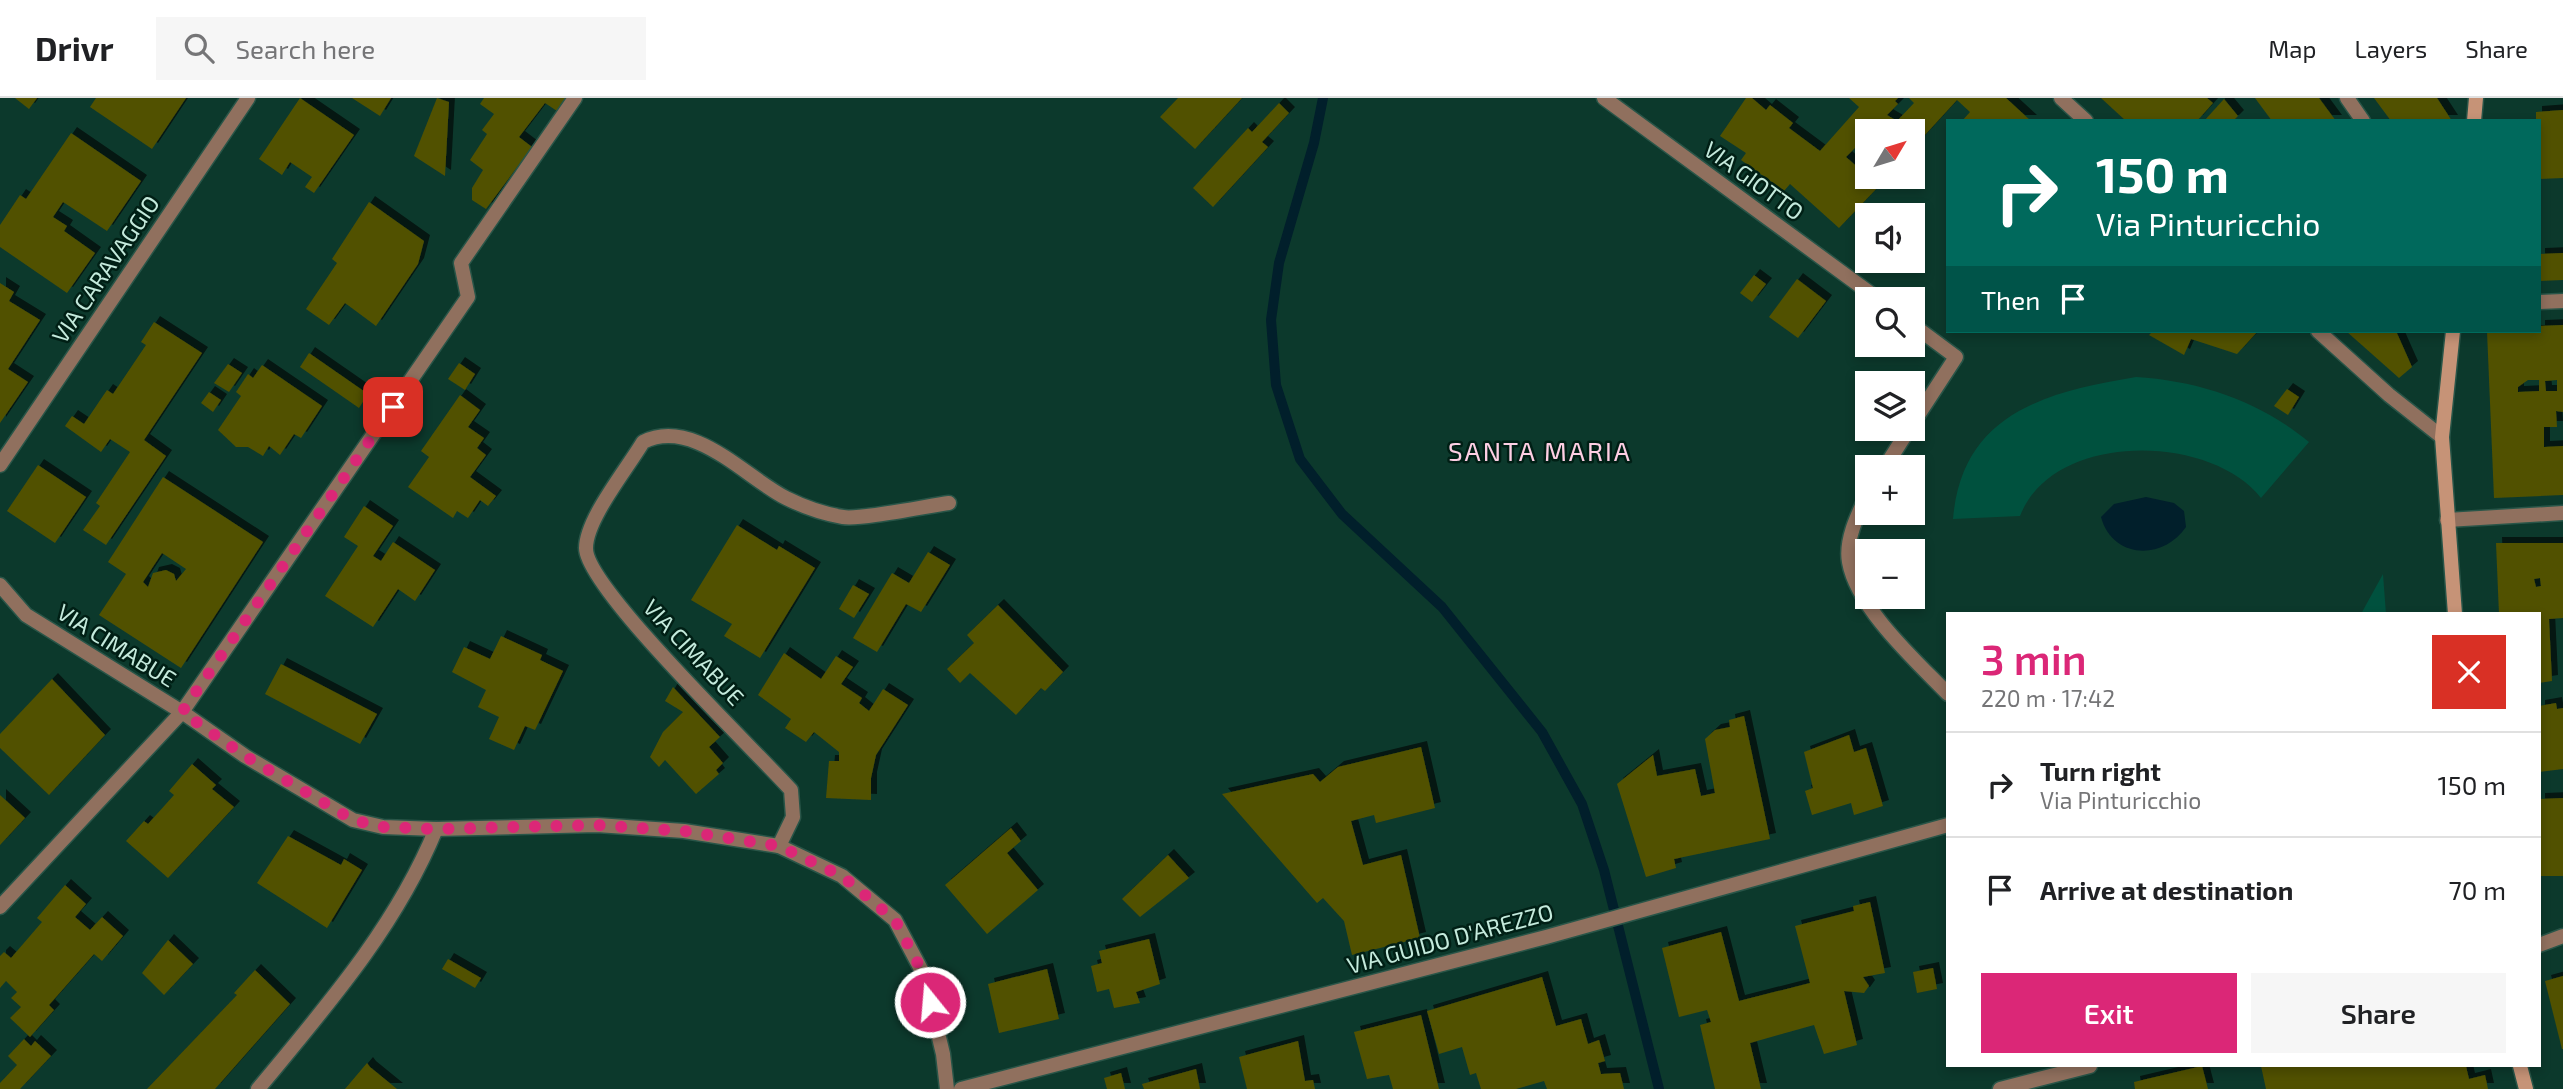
<!DOCTYPE html>
<meta charset="utf-8">
<style>
:root{--surface:#fff;--page:#f6f6f6;--text:#202124;--muted:#757577;--line:#e0e0e0;--accent:#db2777}
body{margin:0;font-family:"Exo 2",sans-serif;background:var(--page);color:var(--text);height:100vh;display:flex;flex-direction:column;font-size:26px;white-space:nowrap}
*{box-sizing:border-box;margin:0}
p{font-size:23px;color:var(--muted)}
.icon{flex:none;width:38px;height:38px;fill:none;stroke:currentColor;stroke-width:2;stroke-linecap:round;stroke-linejoin:round}
.map{position:relative;flex:1;overflow:hidden}
.details{position:absolute;left:1946px;top:514px;width:595px;height:455px;display:flex;flex-direction:column;background:var(--surface);border-radius:0px;box-shadow:0 4px 10px #0003}
.details>*{flex:none}
.hud{position:absolute;left:1946px;top:21px;width:595px;height:214px;border-radius:0px;box-shadow:0 4px 10px #0003;background:#00695c;color:#fff;overflow:hidden}
.needle{width:46px;rotate:52deg}
.fabs{position:absolute;left:1855px;top:21px;display:grid;gap:14px}
.fabs a{display:grid;place-items:center;width:70px;height:70px;border-radius:0px;background:var(--surface);box-shadow:0 4px 10px #0003;font-size:35px}
.pin{position:absolute;display:grid;place-items:center;width:60px;height:60px;color:#fff;margin:-30px;border-radius:14px;box-shadow:0 4px 10px #0006}
.me{position:absolute;width:77px;margin:-38px;rotate:343deg;stroke-linejoin:round;filter:drop-shadow(0 0 5px #0008)}
.turn{display:flex;align-items:center;gap:24px;height:147px;padding:0 35px;font-size:32px}
.turn .icon{width:91px;height:91px;stroke-width:2.5}
.turn b{display:block;font-size:49px;line-height:60px}
.then{display:flex;align-items:center;height:66px;padding:0 35px;background:#0003;gap:14px;font-size:26px}
.round{display:grid;place-items:center;flex:none;width:74px;height:74px;border-radius:0px;background:var(--page)}
.head{display:flex;align-items:center;justify-content:space-between;height:119px;padding:0 35px}
h1{font-size:42px;font-weight:600;line-height:52px;color:var(--accent)}
.button{display:flex;gap:14px;margin-top:auto;padding:14px 35px}
.button a{flex:1;height:80px;border-radius:0px;background:var(--accent);color:#fff;font-size:28px;font-weight:600;line-height:80px;text-align:center}
.button a+a{background:var(--page);color:var(--text)}
ul{padding:0;list-style:none}
li{display:flex;align-items:center;gap:21px;height:105px;padding:0 35px;border-top:2px solid var(--line)}
li div{flex:1}
li b{display:block;font-size:26px}
li em{font-style:normal}
header{display:flex;align-items:center;gap:42px;box-sizing:border-box;height:98px;padding:0 35px;background:var(--surface);border-bottom:2px solid var(--line)}
header strong{font-size:33px}
nav{display:flex;gap:38px;margin-inline-start:auto;font-size:24px}
.search{width:490px;height:63px;background:var(--page);display:flex;align-items:center;gap:18px;box-sizing:border-box;padding:0 24px;border-radius:0px;color:var(--muted);font-size:26px}
.map>svg:first-child{display:block}
.green{fill:#00513e}
.water{fill:#011f2b}
.lines{fill:none;stroke-linecap:round;stroke-linejoin:round}
.stream{stroke:#011f2b;stroke-width:10}
.building{fill:#515106;fill-rule:evenodd;filter:url(#shadow)}
.street-casing{stroke:#295548;stroke-width:17}
.secondary-casing{stroke:#295548;stroke-width:17}
.street{stroke:#90705e;stroke-width:14}
.secondary{stroke:#c69377;stroke-width:14}
.route{stroke:#db2777;stroke-width:12;stroke-dasharray:0 21.6}
.labels{text-anchor:middle;dominant-baseline:central;stroke-width:5;stroke-linejoin:round;paint-order:stroke}
.street-label{font-size:23px;fill:#c4eadc;stroke:#001f15}
.quarter-label{font-size:26px;letter-spacing:2px;fill:#fecfe4;stroke:#001f15}
</style>
<header>
<strong>Drivr</strong>
<div class="search"><svg class="icon" aria-label="search" viewBox="0 0 24 24"><circle cx="10" cy="10" r="6"/><path d="M15 15l6 6"/></svg>Search here</div>
<nav><a>Map</a><a>Layers</a><a>Share</a></nav>
</header>
<div class="map">
<svg width="2563" height="991" viewBox="0 0 2563 991">
<defs>
<filter id="shadow"><feDropShadow dx="6" dy="-6" stdDeviation="0" flood-color="#0009"/></filter>
</defs>
<rect width="100%" height="100%" fill="#0c392c"/>
<g class="green">
<path d="M2136,279C2200,283 2259,303 2309,344L2261,400C2210,335 2053,333 2020,418L1953,421C1962,315 2046,294 2136,279Z"/>
<path d="M2383,476L2386,516H2361Z"/>
</g>
<path class="water" d="M2146,399L2174,405L2184,413L2186,429C2163,463 2112,461 2101,419L2114,406Z"/>
<g class="lines">
<path class="stream" d="M1323,0L1314,45L1279,165L1271,222L1276,287L1300,361L1342,416L1442,509L1542,634L1582,706L1604,772L1659,991"/>
</g>
<g class="building">
<path d="M15,0H37L29,11Z"/>
<path d="M96,0H186L152,51L90,9Z"/>
<path d="M300,0L354,37L314,95L305,89L312,79L290,64L282,77L259,61Z"/>
<path d="M352,0H391L380,18Z"/>
<path d="M437,0L449,4L445,78L414,58Z"/>
<path d="M484,0H567L557,13L545,5L519,39L532,49L486,111L472,102V90L483,72L470,62L487,36L482,32L494,16L480,6Z"/>
<path d="M1178,0H1242L1195,51L1160,19Z"/>
<path d="M1746,0H1752L1766,12L1770,7L1793,25L1789,30L1820,53L1859,9L1849,0H1898L1895,3L1898,6L1887,17L1897,23L1914,5L1909,0H2006L2031,23H1962L1970,14L1957,2L1913,50V33H1867V38L1846,59L1879,88L1839,130L1790,86L1784,93L1741,62L1746,55L1720,38Z"/>
<path d="M2101,0H2207L2213,5L2197,23H2126Z"/>
<path d="M2255,0H2319L2336,23H2272Z"/>
<path d="M2374,0H2437L2452,23H2391Z"/>
<path d="M2224,1L2238,18L2233,23H2204Z"/>
<path d="M1279,5L1289,15L1262,44L1268,49L1213,109L1193,90L1248,30L1252,34Z"/>
<path d="M2563,12V80L2539,81V23H2536V14Z"/>
<path d="M71,35L141,83L107,133L63,104L53,119L67,128L64,133L95,155L67,195L0,149V127L20,97L26,101Z"/>
<path d="M369,104L424,143L418,166L376,228L345,205L329,227L306,211L337,165L332,161Z"/>
<path d="M2563,155V182L2539,183V156Z"/>
<path d="M1754,177L1766,186L1752,204L1740,195Z"/>
<path d="M1797,181L1826,203L1798,240L1769,219Z"/>
<path d="M0,185L14,194L9,203L40,222L8,271L28,284L0,325Z"/>
<path d="M154,224L202,255L144,342L166,358L106,447L83,432L100,408L96,405L130,354L110,341L101,354L65,328L72,318L84,326L107,292L113,296L146,247L141,244Z"/>
<path d="M2563,227V314L2556,313L2557,329H2544V349L2563,348V397L2494,400L2487,233H2539V228ZM2528,282H2539V293L2518,294V289ZM2557,282V293H2546L2545,283Z"/>
<path d="M2153,233H2258L2237,256L2191,241L2184,257L2149,237Z"/>
<path d="M2346,233H2396L2412,269L2399,280Z"/>
<path d="M309,255L368,296L359,310L300,269Z"/>
<path d="M459,265L475,276L465,292L448,281Z"/>
<path d="M228,266L242,275L229,294L214,285Z"/>
<path d="M262,267L322,308L301,340L294,336L280,357L269,348L263,358L248,349H236L218,332L241,298L236,294L248,276L253,280Z"/>
<path d="M2287,291L2299,299L2288,317L2274,308Z"/>
<path d="M209,294L221,302L213,314L201,305Z"/>
<path d="M460,297L480,312L468,329L484,340L477,350L486,357L470,379L496,398L488,408L480,402L468,420L457,413L453,420L408,389L429,359L421,353Z"/>
<path d="M38,367L86,399L55,445L7,413Z"/>
<path d="M163,379L263,444L181,570L99,517L126,476L108,464ZM162,455L186,471L176,483L174,476L166,472L153,475L148,489L143,484Z"/>
<path d="M364,408L393,428L373,458L381,463L393,444L435,472L415,503L398,491L373,529L325,498L358,448L344,439Z"/>
<path d="M737,427L777,452L779,448L815,470L760,560L724,538L732,526L691,502Z"/>
<path d="M2496,445H2563V520L2549,521L2552,583L2539,585V516H2499ZM2540,480L2541,488L2536,489L2534,481Z"/>
<path d="M928,454L950,467L921,514L906,506L877,554L853,540L892,475L909,485Z"/>
<path d="M853,487L869,496L854,520L839,511Z"/>
<path d="M998,507L1063,574L1045,593L1041,590L1016,617L970,575L960,585L947,571L974,545L967,537Z"/>
<path d="M501,538L542,557L540,562L563,573L535,632L525,628L514,652L489,641L499,619L478,609L486,592L452,574L464,549L490,561Z"/>
<path d="M784,555L821,581L836,558L853,569L841,586L862,600L859,605L869,613L883,591L908,607L876,657L871,680V702L826,700L829,663H839V654L814,634L806,644L785,630L791,621L758,597Z"/>
<path d="M281,566L377,616L360,646L265,596Z"/>
<path d="M52,581L105,637L49,697L0,650V636Z"/>
<path d="M673,589L720,639L709,649L723,665L716,672L719,676L696,696L665,662L659,669L650,659L663,634L683,614L665,603Z"/>
<path d="M2556,605L2557,611L2563,610V671L2539,674V608Z"/>
<path d="M1744,618L1770,741L1674,761L1676,770L1646,779L1617,686L1653,657L1657,678L1695,671L1701,698L1715,695L1705,641L1715,632L1730,629L1729,622Z"/>
<path d="M1849,637L1854,654L1866,650L1883,708L1854,717L1851,705L1812,717L1805,693L1813,690L1804,654Z"/>
<path d="M1421,649L1435,710L1376,725L1374,717L1351,723L1363,767L1401,757L1420,840L1352,857L1344,823L1323,800L1317,805L1222,696L1313,676L1320,684L1338,669Z"/>
<path d="M192,666L216,687L212,691L234,709L168,780L126,743L144,723L148,726L174,697L169,693Z"/>
<path d="M0,697L25,720L0,747Z"/>
<path d="M2563,700V778H2539V701Z"/>
<path d="M1011,730L1021,743L1007,755L1038,792L987,836L945,787Z"/>
<path d="M288,738L341,767L344,761L362,772L327,830L257,785Z"/>
<path d="M1168,757L1189,780L1140,819L1122,801Z"/>
<path d="M65,787L86,806L75,819L90,832L102,819L123,838L102,863L94,856L49,907L54,912L30,939L10,920L21,909L11,900L17,894L6,883L0,890V858L4,854L11,860L42,824L37,820Z"/>
<path d="M1870,804L1885,875L1863,879L1869,888L1864,895L1844,893L1857,947L1824,956L1814,927L1750,945L1761,991H1715L1700,927L1711,924L1707,912L1679,919L1662,850L1721,834L1739,903L1810,885L1795,828L1854,813L1853,808Z"/>
<path d="M1149,841L1160,886L1136,894L1140,905L1114,910L1109,891L1097,894L1091,868L1102,865L1099,853Z"/>
<path d="M168,842L193,866L164,897L142,875Z"/>
<path d="M448,861L481,880L475,890L442,871Z"/>
<path d="M1933,870L1937,891L1917,895L1913,874Z"/>
<path d="M1047,871L1059,921L999,935L988,886Z"/>
<path d="M255,872L290,906L215,991H147L237,897L234,895Z"/>
<path d="M2563,878V951H2562L2545,883Z"/>
<path d="M1542,879L1556,928L1581,921L1588,946L1599,942L1605,963L1598,965L1601,976L1620,975L1624,991H1547L1544,983L1516,991H1481L1476,975L1470,977L1462,949L1439,956L1427,913Z"/>
<path d="M1421,917L1439,991H1393L1389,977L1367,981L1354,934Z"/>
<path d="M24,941L31,948L35,943L51,958L20,991H0V985L17,967L8,958Z"/>
<path d="M1298,943L1305,983L1313,982L1315,991H1247L1239,959Z"/>
<path d="M367,965L370,969L397,991H345Z"/>
<path d="M2202,968L2208,991H2135L2134,984Z"/>
<path d="M2261,968H2466L2469,981L2485,977L2488,991H2266Z"/>
<path d="M1196,971L1200,991H1144L1142,986Z"/>
<path d="M1121,975L1125,991H1107L1104,980Z"/>
</g>
<g class="lines">
<defs>
<g id="street">
<path d="M1604,0L1878,201"/>
<path d="M2061,0L2086,23"/>
<path d="M2347,0L2363,23"/>
<path d="M2539,204L2563,203"/>
<path d="M1913,227L1956,259L1913,325"/>
<path d="M2318,233L2389,297L2442,339"/>
<path d="M0,367L248,0"/>
<path d="M1885,369L1909,331"/>
<path d="M1867,397C1858,416 1845,442 1849,464C1857,510 1916,563 1948,596"/>
<path d="M2447,422L2563,415"/>
<path d="M0,487L26,517L182,614L245,658L353,722L383,729L436,731L597,727L684,733L779,748L842,778L895,822L924,877L943,956L947,991"/>
<path d="M779,748L793,719L791,692C757,654 585,489 586,450C586,421 627,371 643,344C693,319 745,379 786,400C802,408 825,416 843,419C860,422 927,408 949,405"/>
<path d="M0,809L182,614L468,199L461,165L575,0"/>
<path d="M2539,847L2563,838"/>
<path d="M258,991C325,910 396,829 436,731"/>
<path d="M961,991L1546,839L1948,727"/>
<path d="M2000,991L2090,968"/>
</g>
<g id="secondary">
<path d="M2474,23L2476,0"/>
<path d="M2453,233L2442,339L2455,516"/>
<path d="M2520,968L2526,991"/>
</g>
</defs>
<use href="#street" class="street-casing"/>
<use href="#secondary" class="secondary-casing"/>
<use href="#street" class="street"/>
<use href="#secondary" class="secondary"/>
</g>
<g class="lines">
<path class="route" d="M393,309L182,614L245,658L353,722L383,729L436,731L597,727L684,733L779,748L842,778L895,822L924,877L930,904"/>
</g>
<g class="labels">
<g class="street-label">
<text transform="translate(1754 82) rotate(36)">VIA GIOTTO</text>
<text transform="translate(105 171) rotate(-56)">VIA CARAVAGGIO</text>
<text transform="translate(117 547) rotate(32)">VIA CIMABUE</text>
<text transform="translate(694 554) rotate(47)">VIA CIMABUE</text>
<text transform="translate(1450 840) rotate(-15)">VIA GUIDO D'AREZZO</text>
</g>
<g class="quarter-label">
<text x="1540" y="352">SANTA MARIA</text>
</g>
</g>
</svg>
<div class="fabs">
<a><svg class="needle" viewBox="-14 -14 28 28"><path d="M0-13l5 13h-10z" fill="#e53935"/><path d="M0 13l5-13h-10z" fill="#757577"/></svg></a>
<a><svg class="icon" aria-label="sound" viewBox="0 0 24 24"><path d="M4 9h4l5-4v14l-5-4H4zM17 9q2 3 0 6"/></svg></a>
<a><svg class="icon" aria-label="search" viewBox="0 0 24 24"><circle cx="10" cy="10" r="6"/><path d="M15 15l6 6"/></svg></a>
<a><svg class="icon" aria-label="layers" viewBox="0 0 24 24"><path d="M12 4l9 5-9 5-9-5zM3 14l9 5 9-5"/></svg></a>
<a>+</a>
<a>−</a>
</div>
<div class="pin" style="left:393px;top:309px;background:#d93025"><svg class="icon" aria-label="arrive" viewBox="0 0 24 24"><path d="M6 21V4h12l-3 4 3 4H6"/></svg></div>
<svg class="me" style="left:930px;top:904px" viewBox="-20 -20 40 40"><circle r="17" fill="#db2777" stroke="#fff" stroke-width="3"/><path d="M0-11L8 9 0 5-8 9z" fill="#fff"/></svg>
<div class="hud">
<div class="turn"><svg class="icon" aria-label="right" viewBox="0 0 24 24"><path d="M7 20v-9h11M14 6l5 5-5 5"/></svg><div><b>150 m</b>Via Pinturicchio</div></div>
<div class="then">Then<svg class="icon" aria-label="arrive" viewBox="0 0 24 24"><path d="M6 21V4h12l-3 4 3 4H6"/></svg></div>
</div>
<section class="details">
<div class="head"><div><h1>3 min</h1><p>220 m · 17:42</p></div><a class="round" style="background:#d93025;color:#fff"><svg class="icon" aria-label="close" viewBox="0 0 24 24"><path d="M6 6l12 12M18 6L6 18"/></svg></a></div>
<ul>
<li><svg class="icon" aria-label="right" viewBox="0 0 24 24"><path d="M7 20v-9h11M14 6l5 5-5 5"/></svg><div><b>Turn right</b><p>Via Pinturicchio</p></div><em>150 m</em></li>
<li><svg class="icon" aria-label="arrive" viewBox="0 0 24 24"><path d="M6 21V4h12l-3 4 3 4H6"/></svg><div><b>Arrive at destination</b></div><em>70 m</em></li>
</ul>
<div class="button"><a>Exit</a><a>Share</a></div>
</section>
</div>
